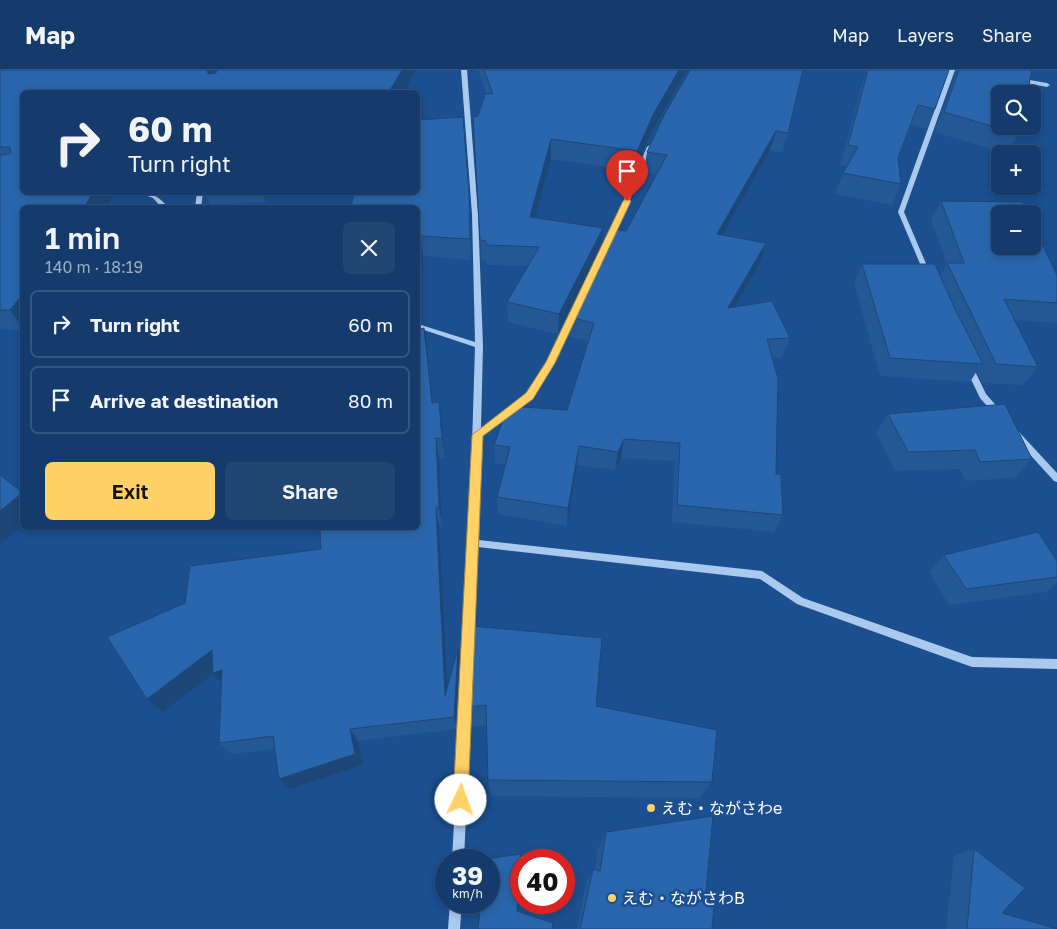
<!DOCTYPE html>
<meta charset="utf-8">
<style>
:root{--surface:#143b6b;--page:#214673;--text:#f1f3f6;--muted:#9dadc1;--line:#33557e;--accent:#ffd166}
body{margin:0;font-family:"Golos Text","Noto Sans JP",sans-serif;background:var(--page);color:var(--text);height:100vh;display:flex;flex-direction:column;font-size:19px;white-space:nowrap}
*{box-sizing:border-box;margin:0}
p{font-size:16px;color:var(--muted)}
.icon{flex:none;width:28px;height:28px;fill:none;stroke:currentColor;stroke-width:2;stroke-linecap:round;stroke-linejoin:round}
.map{position:relative;flex:1;overflow:hidden}
.panel{position:absolute;left:20px;top:135px;width:400px;height:325px;display:flex;flex-direction:column;background:var(--surface);border-radius:8px;box-shadow:0 2px 8px #0003,0 0 0 1px var(--line)}
.panel>*{flex:none}
.hud{position:absolute;left:20px;top:20px;width:400px;height:105px;border-radius:8px;box-shadow:0 2px 8px #0003,0 0 0 1px var(--line);background:#143b6b;color:var(--text);overflow:hidden}
.buttons{position:absolute;left:991px;top:15px;display:grid;gap:10px}
.buttons a{display:grid;place-items:center;width:50px;height:50px;border-radius:8px;background:var(--surface);box-shadow:0 2px 8px #0003,0 0 0 1px var(--line);font-size:25px}
.speed{position:absolute;left:435px;top:779px;display:flex;gap:10px;font-size:25px;font-weight:700;text-align:center}
.speed>*{display:grid;place-content:center;width:65px;height:65px;border-radius:50%;background:var(--surface);box-shadow:0 2px 8px #0003,0 0 0 1px var(--line);line-height:1}
.speed small{font-size:12px;font-weight:400}
.speed .limit{border:8px solid #d22;background:#fff;color:#111}
.pin{position:absolute;display:grid;place-items:center;width:42px;height:42px;color:#fff;margin:-51px -21px;border-radius:50% 50% 50% 0;rotate:-45deg;box-shadow:0 0 5px #0007}
.pin .icon{rotate:45deg}
.me{position:absolute;width:55px;margin:-28px;rotate:3deg;stroke-linejoin:round;filter:drop-shadow(0 0 4px #0008)}
.turn{display:flex;align-items:center;gap:18px;height:105px;padding:0 25px;font-size:22px}
.turn .icon{width:65px;height:65px;stroke-width:2.5}
.turn b{display:block;font-size:35px;line-height:42px}
.round{display:grid;place-items:center;flex:none;width:52px;height:52px;border-radius:8px;background:var(--page)}
.summary{display:flex;align-items:center;justify-content:space-between;height:85px;padding:0 25px}
h1{font-size:30px;font-weight:600;line-height:38px}
.action{display:flex;gap:10px;margin-top:auto;padding:10px 25px}
.action a{flex:1;height:58px;border-radius:8px;background:var(--accent);color:#111;font-size:20px;font-weight:600;line-height:58px;text-align:center}
.action a+a{background:var(--page);color:var(--text)}
ul{padding:0;list-style:none}
li{display:flex;align-items:center;gap:15px;height:68px;margin:0 10px 8px;padding:0 15px;border:2px solid var(--line);border-radius:8px}
li div{flex:1}
li b{display:block;font-size:19px}
li em{font-style:normal}
header{display:flex;align-items:center;gap:30px;box-sizing:border-box;height:70px;padding:0 25px;background:var(--surface);border-bottom:1px solid var(--line)}
header strong{font-size:24px}
nav{display:flex;gap:28px;margin-inline-start:auto;font-size:18px}
.map>svg:first-child{display:block}
.lines{fill:none;stroke-linecap:round;stroke-linejoin:round}
.minor{fill:#a9c9ee;fill-rule:evenodd}
.wall{fill:#245895}
.shaded-wall{fill:#1d4779}
.building{fill:#2a66ad;stroke:#1d4779}
.route{fill:#ffd166;stroke:#a68842}
.poi-dot{fill:#ffd166;stroke:#1b4f8f;stroke-width:2}
.labels{text-anchor:middle;dominant-baseline:central;stroke-width:5;stroke-linejoin:round;paint-order:stroke}
.near-poi-label{font-size:16px;fill:#fff;stroke:#1b4f8f;text-anchor:start}
</style>
<header>
<strong>Map</strong>
<nav><a>Map</a><a>Layers</a><a>Share</a></nav>
</header>
<div class="map">
<svg width="1057" height="859" viewBox="0 0 1057 859">
<rect width="100%" height="100%" fill="#1b4f8f"/>
<g class="lines">
<g class="minor">
<path d="M461,0H467L478,144L483,276L481,358L526,324L547,292L571,241H577L578,243L554,293L532,328L481,367L479,470L762,501L803,528L972,587L1057,589V599L972,597L797,534L760,509L478,477L464,790H452L469,473L475,277L418,258V254L475,272L472,144Z"/>
<path d="M949,0H955L904,142L930,203L927,205L924,203L898,142Z"/>
<path d="M1018,8L1047,13L1050,15L1047,17L1016,11L1015,10Z"/>
<path d="M650,75L653,77L613,168L610,170L608,169L607,168L647,77Z"/>
<path d="M137,122C152,122 159,127 169,138H162L153,128Z"/>
<path d="M197,122H203L201,138H195Z"/>
<path d="M969,294L973,297L986,324L1001,341L1002,343L1001,345H995L980,328L965,297Z"/>
<path d="M1016,361L1019,362L1057,403V412L1054,411L1013,366L1012,364Z"/>
<path d="M450,832H462L460,859H448Z"/>
</g>
</g>
<g class="wall">
<path d="M0,0H416L404,22H22L116,122L107,138H22V260L0,259Z"/>
<path d="M478,0H687L651,63L635,101L551,89L535,148L601,178L558,264L508,252L507,232L528,196L487,195L486,191H482L473,47L478,46L487,24Z"/>
<path d="M690,0L788,63L782,83L770,80L723,165L766,173L760,193L734,237L790,268L782,287L773,288L776,404L783,445L774,462L672,452L675,391L621,388L615,400L577,395L567,456L498,444L497,427L506,395L495,393L494,375L567,340L588,271L569,267L570,247L626,161L657,104L644,102L647,82Z"/>
<path d="M866,0H949L935,39L926,59L911,55L898,88L901,114L892,135L835,124L843,103L847,96L840,95Z"/>
<path d="M957,0H1032L1018,64L1007,84L935,62Z"/>
<path d="M205,122H268L266,132L210,135Z"/>
<path d="M941,131L1057,205V251L1056,253L1014,250L1038,297L1023,315L983,313L977,301L970,312L880,306L854,213L862,194L940,206L947,194L931,150Z"/>
<path d="M418,138L470,144L471,190L423,186L418,217Z"/>
<path d="M427,279L433,333L439,332L442,352L445,388L439,387L442,455H439L448,617L458,578L461,592L457,659L358,671L363,695L290,719L279,709L275,679L232,684L219,673L222,612L213,604L163,642L321,479Z"/>
<path d="M888,344L1032,389L1014,408L965,411L960,399L895,401L876,363Z"/>
<path d="M944,485L1057,491V513L1046,522L949,535L929,502Z"/>
<path d="M472,556L596,636L712,712L699,728L491,726L488,710L487,655L472,657L468,637Z"/>
<path d="M606,762L705,832L712,859H577L586,812L593,799L595,800L598,779Z"/>
<path d="M974,779L1002,843L1057,859H946L954,786Z"/>
</g>
<g class="shaded-wall">
<path d="M208,0H219L216,12L207,2Z"/>
<path d="M402,0H416L404,22H389Z"/>
<path d="M679,0H687L651,63L635,101L637,81L654,43Z"/>
<path d="M776,61L770,80L712,184L717,164Z"/>
<path d="M551,69V89L530,167V147Z"/>
<path d="M93,122H116L107,138H84Z"/>
<path d="M263,122H268L266,132Z"/>
<path d="M469,123L470,144L471,190L470,169Z"/>
<path d="M603,158L601,178L558,264L559,244Z"/>
<path d="M420,166L423,186L418,217V178Z"/>
<path d="M766,173L760,193L722,258L728,238Z"/>
<path d="M22,225V257L10,240Z"/>
<path d="M424,258L427,279L435,353L432,333Z"/>
<path d="M439,332L442,352L445,388L442,369Z"/>
<path d="M436,368L439,387L442,455L439,437Z"/>
<path d="M624,369L621,388L615,400L618,382Z"/>
<path d="M579,376L577,395L567,456L568,438Z"/>
<path d="M22,423V456L0,475V441Z"/>
<path d="M436,438L439,455L449,639L445,626Z"/>
<path d="M458,578L461,592L457,659L454,647Z"/>
<path d="M212,580L222,600L226,617L213,604L163,642L147,629Z"/>
<path d="M350,659L358,671L363,695L290,719L279,709Z"/>
<path d="M521,784V791L518,846L517,841Z"/>
</g>
<g class="building">
<path d="M0,0H208L207,2L209,4L216,3L217,0H402L389,22H22V122H93L84,138H22V225L10,240H0V85L10,84L11,83L10,77H0Z"/>
<path d="M484,0H679L654,43L637,81L551,69L530,147L603,158L559,244L507,232L539,177L486,175V171L480,170L473,47L478,46L485,24H493Z"/>
<path d="M690,0H803L788,63L776,61L717,164L766,173L728,238L772,231L790,268L767,269L778,308L776,404H781L783,445L677,435L680,373L624,369L618,382L579,376L568,438L497,427L510,377L494,375L508,336L567,340L594,253L570,247L613,159L626,161L667,85L647,82L664,45Z"/>
<path d="M868,0H949L935,39L918,35L898,88L901,114L843,103L858,77L848,75Z"/>
<path d="M959,0H1032L1027,24H1000V56H1020L1018,64L944,42Z"/>
<path d="M463,47L469,123L470,169L420,166L418,178V138H351L354,122H418V50Z"/>
<path d="M941,131L1023,132L1028,144H1000V176H1032V153L1057,205V233L1004,229L1038,297L996,294L947,193H964Z"/>
<path d="M862,194H935L955,239L983,294L890,288Z"/>
<path d="M424,258L432,333L439,332L442,369L436,368L439,437L436,438L445,626L458,578L454,647L350,659L355,684L279,709L273,666L219,673L222,600L213,603L212,580L147,629L107,567L185,533L190,496L321,479L320,458H418V260Z"/>
<path d="M1005,334L1032,389L980,392L975,380L908,382L888,344Z"/>
<path d="M0,405L22,422V423L0,441Z"/>
<path d="M1038,462L1057,491V507L966,519L944,485Z"/>
<path d="M472,556L602,568L596,636L717,660L712,712L488,710L486,635L468,637Z"/>
<path d="M713,746L705,832L714,834L712,859H580L593,799L600,801L606,762Z"/>
<path d="M974,779L1025,818L1002,843L1057,859H967Z"/>
<path d="M521,784L517,841L553,853L552,859H478L481,832H489V790H486V789Z"/>
</g>
<path class="route" d="M627,128L631,131L555,293L533,329L483,366L468,730L466,736L461,738L456,736L453,730L472,365L526,323L546,292L623,131Z"/>
<g class="poi-dot">
<circle cx="651" cy="738" r="5"/>
<circle cx="612" cy="828" r="5"/>
</g>
<g class="labels">
<g class="near-poi-label">
<text x="661" y="738">えむ・ながさわe</text>
<text x="622" y="828">えむ・ながさわB</text>
</g>
</g>
</svg>
<div class="buttons">
<a><svg class="icon" aria-label="search" viewBox="0 0 24 24"><circle cx="10" cy="10" r="6"/><path d="M15 15l6 6"/></svg></a>
<a>+</a>
<a>−</a>
</div>
<div class="speed"><div>39<small>km/h</small></div><div class="limit">40</div></div>
<div class="pin" style="left:627px;top:131px;background:#d93025"><svg class="icon" aria-label="arrive" viewBox="0 0 24 24"><path d="M6 21V4h12l-3 4 3 4H6"/></svg></div>
<svg class="me" style="left:461px;top:730px" viewBox="-20 -20 40 40"><circle r="19" fill="#fff"/><path d="M0-13L10 11 0 6-10 11z" fill="#ffd166"/></svg>
<div class="hud">
<div class="turn"><svg class="icon" aria-label="right" viewBox="0 0 24 24"><path d="M7 20v-9h11M14 6l5 5-5 5"/></svg><div><b>60 m</b>Turn right</div></div>
</div>
<section class="panel">
<div class="summary"><div><h1>1 min</h1><p>140 m · 18:19</p></div><a class="round"><svg class="icon" aria-label="close" viewBox="0 0 24 24"><path d="M6 6l12 12M18 6L6 18"/></svg></a></div>
<ul>
<li><svg class="icon" aria-label="right" viewBox="0 0 24 24"><path d="M7 20v-9h11M14 6l5 5-5 5"/></svg><div><b>Turn right</b></div><em>60 m</em></li>
<li><svg class="icon" aria-label="arrive" viewBox="0 0 24 24"><path d="M6 21V4h12l-3 4 3 4H6"/></svg><div><b>Arrive at destination</b></div><em>80 m</em></li>
</ul>
<div class="action"><a>Exit</a><a>Share</a></div>
</section>
</div>
